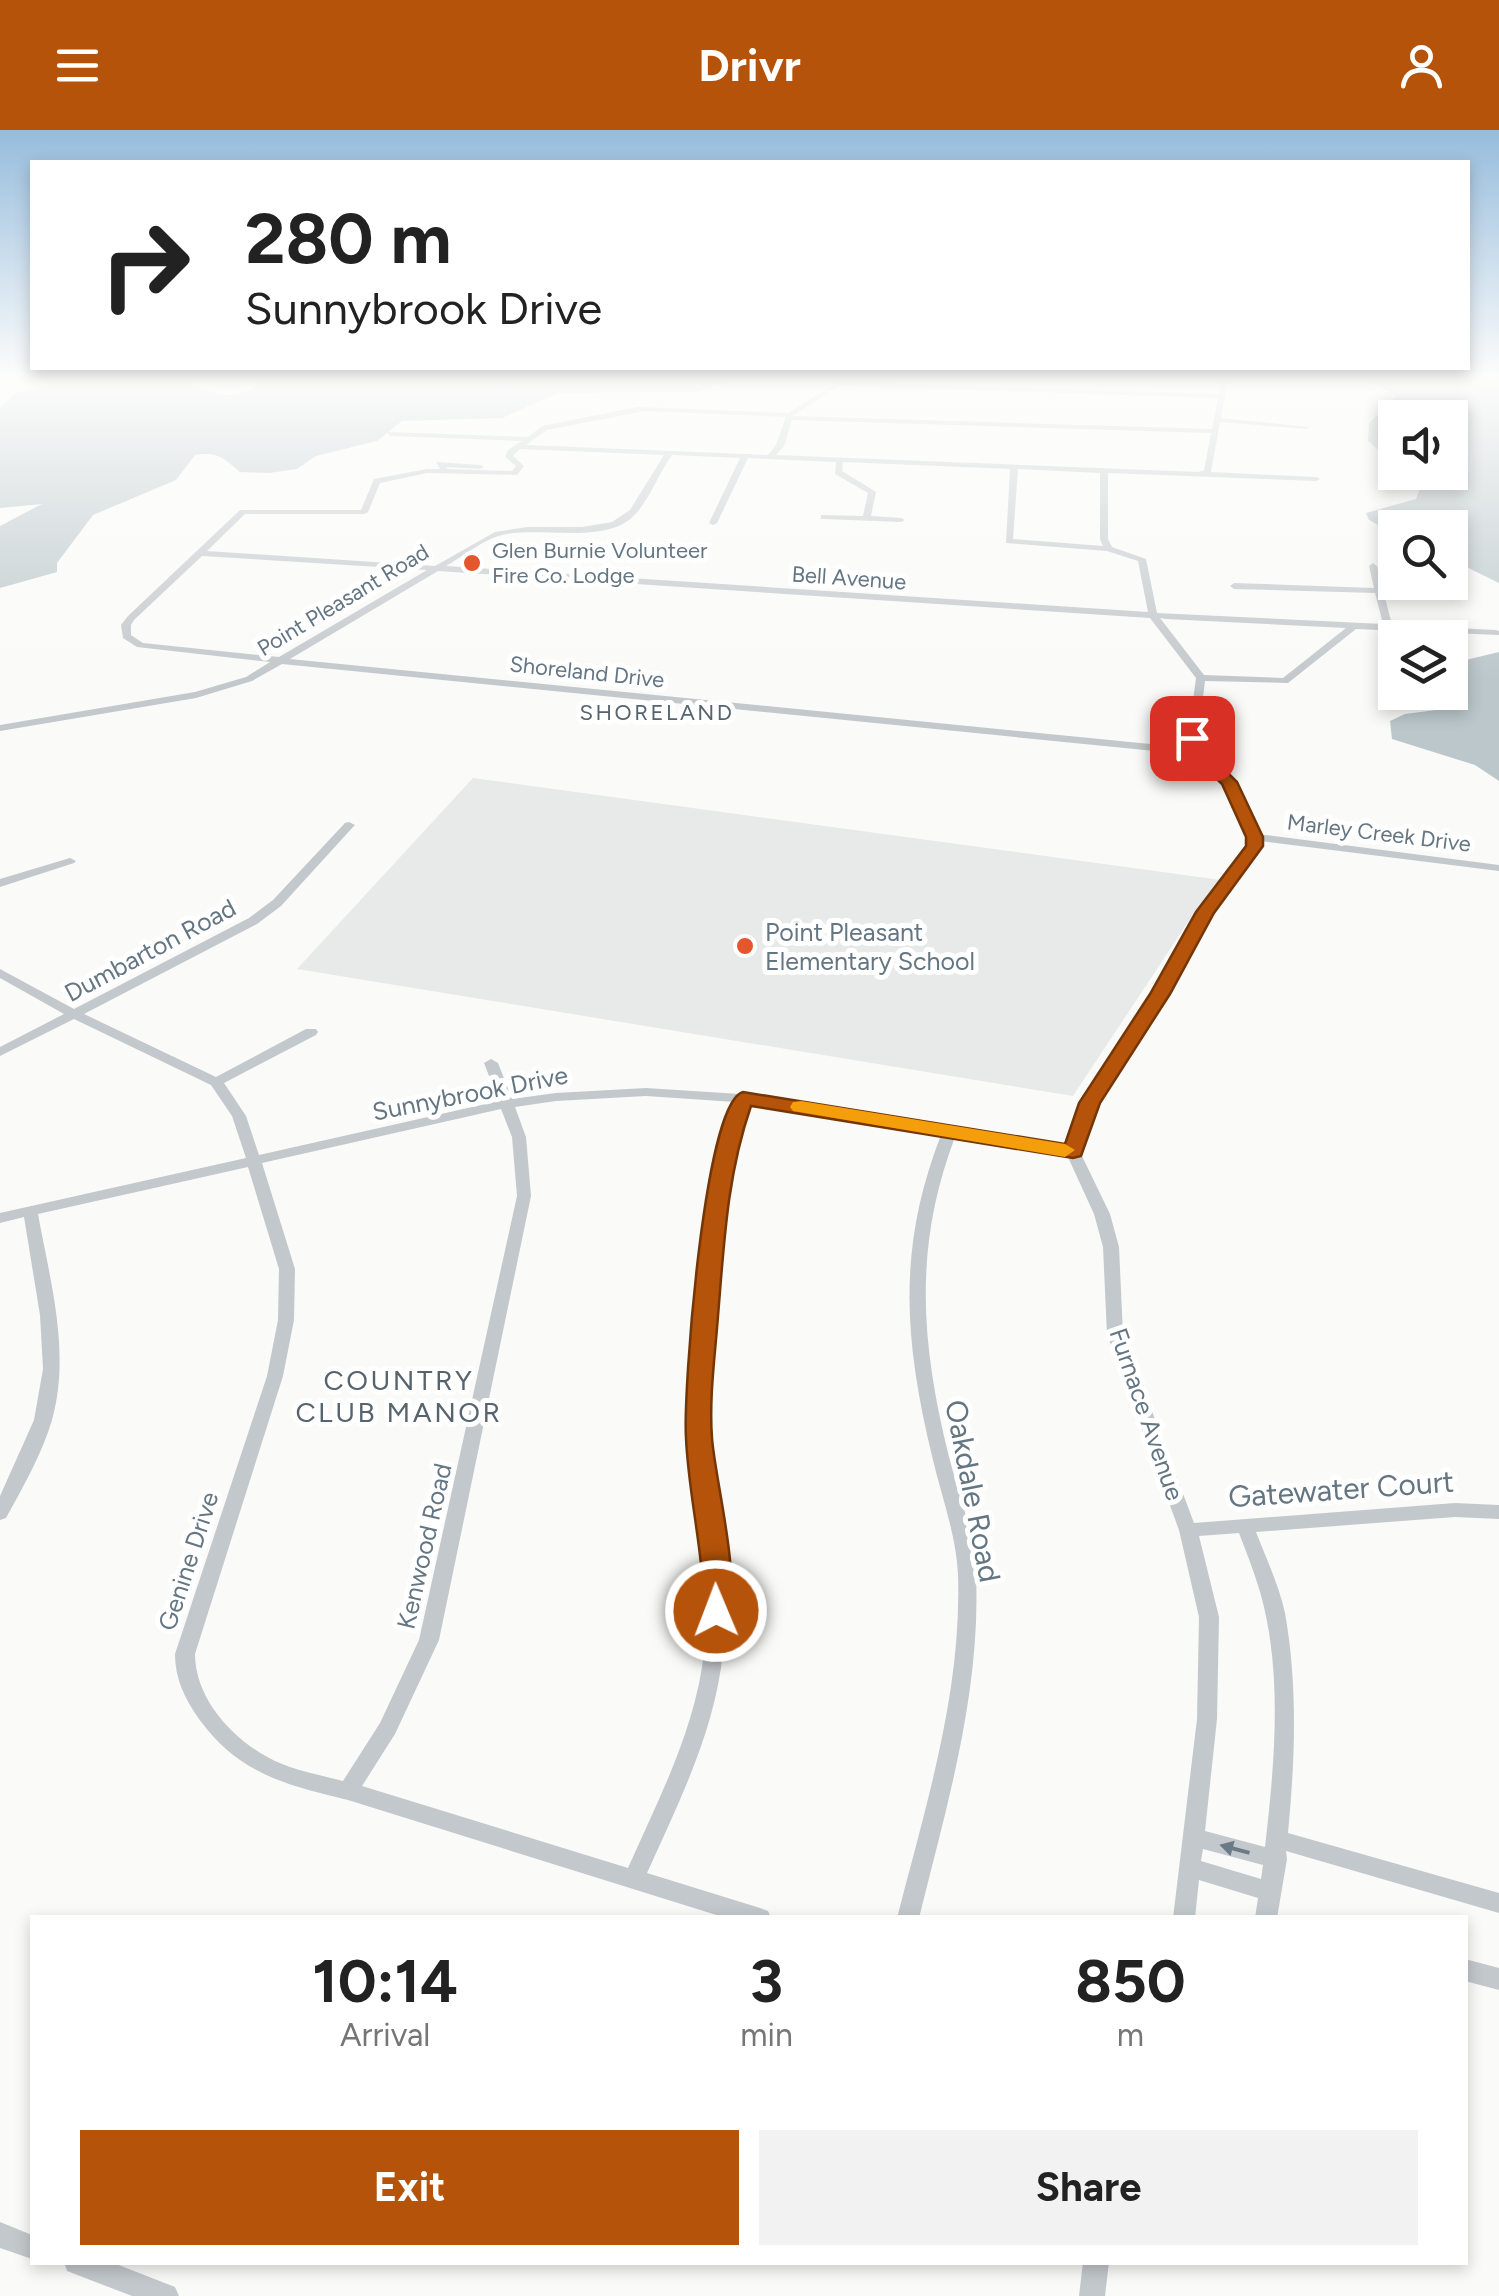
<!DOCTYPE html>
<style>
:root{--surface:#fff;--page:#f2f2f2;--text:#222;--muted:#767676;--accent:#b45309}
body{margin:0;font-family:Figtree,sans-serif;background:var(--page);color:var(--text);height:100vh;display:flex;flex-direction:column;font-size:38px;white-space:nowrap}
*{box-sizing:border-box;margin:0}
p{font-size:32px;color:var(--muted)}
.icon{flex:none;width:55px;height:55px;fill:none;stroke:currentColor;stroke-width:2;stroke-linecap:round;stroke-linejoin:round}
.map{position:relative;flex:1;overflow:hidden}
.panel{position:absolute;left:30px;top:1785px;width:1438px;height:350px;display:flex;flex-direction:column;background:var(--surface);border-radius:0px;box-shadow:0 5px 15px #0003}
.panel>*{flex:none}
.hud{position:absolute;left:30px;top:30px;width:1440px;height:210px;border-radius:0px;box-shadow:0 5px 15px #0003;background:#fff;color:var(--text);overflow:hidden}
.controls{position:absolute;left:1378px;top:270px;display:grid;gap:20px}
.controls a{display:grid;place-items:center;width:90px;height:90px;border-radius:0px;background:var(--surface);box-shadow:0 5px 15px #0003;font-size:50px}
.pin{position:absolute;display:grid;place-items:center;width:85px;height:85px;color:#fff;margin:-42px;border-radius:20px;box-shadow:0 5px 15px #0006}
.me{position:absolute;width:110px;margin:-55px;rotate:359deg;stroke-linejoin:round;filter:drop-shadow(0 0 8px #0008)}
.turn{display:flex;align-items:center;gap:35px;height:210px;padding:0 50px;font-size:45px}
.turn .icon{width:130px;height:130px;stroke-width:2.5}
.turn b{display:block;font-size:70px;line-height:85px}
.eta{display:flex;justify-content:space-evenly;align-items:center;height:170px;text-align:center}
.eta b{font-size:60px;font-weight:700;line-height:70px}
.primary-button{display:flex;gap:20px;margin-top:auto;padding:20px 50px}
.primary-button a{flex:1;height:115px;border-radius:0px;background:var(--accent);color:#fff;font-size:40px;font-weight:700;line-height:115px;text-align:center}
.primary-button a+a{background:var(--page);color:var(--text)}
header{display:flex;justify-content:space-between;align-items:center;height:130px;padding:0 50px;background:var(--accent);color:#fff;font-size:45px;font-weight:700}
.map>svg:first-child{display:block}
.built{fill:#e8e9e9}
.water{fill:#bbc7cb}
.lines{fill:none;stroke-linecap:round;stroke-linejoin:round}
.street{fill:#c3c8cc;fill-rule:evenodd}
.oneway{fill:#6a7a87}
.route{fill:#b45309;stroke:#753606;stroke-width:2.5}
.slow{fill:#f59e0b}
.poi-dot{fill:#e4572e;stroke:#fff;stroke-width:4}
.labels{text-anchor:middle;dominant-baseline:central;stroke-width:10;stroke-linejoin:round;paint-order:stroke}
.far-poi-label{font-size:22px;fill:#657683;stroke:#fff;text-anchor:start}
.far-street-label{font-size:22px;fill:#657683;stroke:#fff}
.far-neighbourhood-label{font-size:22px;letter-spacing:2.5px;fill:#57646e;stroke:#fff}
.poi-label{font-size:25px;fill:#657683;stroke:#fff;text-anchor:start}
.street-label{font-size:25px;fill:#657683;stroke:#fff}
.neighbourhood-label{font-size:28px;letter-spacing:2.5px;fill:#57646e;stroke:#fff}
.near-street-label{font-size:30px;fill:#657683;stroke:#fff}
</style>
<header><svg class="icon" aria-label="menu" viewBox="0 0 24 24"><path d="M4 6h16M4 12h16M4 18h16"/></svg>Drivr<svg class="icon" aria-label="person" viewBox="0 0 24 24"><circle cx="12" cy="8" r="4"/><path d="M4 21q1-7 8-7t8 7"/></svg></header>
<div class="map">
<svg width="1499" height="2166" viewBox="0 0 1499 2166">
<rect width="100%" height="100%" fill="#fafaf8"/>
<path class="built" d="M473,648L1221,750L1188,792L1073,966L297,839Z"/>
<g class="water">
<path d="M77,247C105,247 135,244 164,247C201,250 229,286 265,247H736L696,262L558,263L502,288L402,291L377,311L316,326L297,339L269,343L240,342C224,328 217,321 195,325L176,350L93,385L57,433V442L0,458V396L42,374L0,378V277L15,264Z"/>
<path d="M1360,247H1499V453L1450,429V398H1395V404L1369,390L1366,383L1416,369L1422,354L1406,343L1450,342V288H1395V334L1368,311L1369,293L1397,266Z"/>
<path d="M1499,522V651L1475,635L1392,609L1390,591L1405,584L1436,580L1444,570L1440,563L1450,562L1453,533Z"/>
</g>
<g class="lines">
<g class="street">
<path d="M1222,247H1228L1221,288L1310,297L1306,299L1220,292L1211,342L1316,347L1320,349L1316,351L1108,343V409L1112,417L1146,429L1157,483L1383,494L1375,463L1234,459L1230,456L1234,453L1374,458L1369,436L1373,433L1377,436L1392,495L1496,500L1499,501V505L1356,499L1288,553L1205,551L1198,608L1203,621L1234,652L1258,704L1499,735V741L1260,711V716L1211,783L1166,863L1096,973L1080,1022L1110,1084L1119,1117L1123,1204L1194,1393L1455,1373L1499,1375V1389L1455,1387L1256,1402C1266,1428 1279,1455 1285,1483C1298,1556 1295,1630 1288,1703L1499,1763V1783L1286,1721L1287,1729L1277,1788H1255L1258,1768L1199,1750L1195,1788H1173L1197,1589L1199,1487L1179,1400L1107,1204L1103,1117L1094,1084L1067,1025L955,1007C913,1118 921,1214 949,1327C959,1366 975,1404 976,1445C981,1562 947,1675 919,1788H897C926,1675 962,1562 958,1444C956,1404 941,1365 932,1326C904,1209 897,1118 941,1005L748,973C721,1043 718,1116 713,1190C710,1238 705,1285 710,1333C715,1396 730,1459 723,1522C715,1601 679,1672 647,1743L760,1778L768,1781L771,1788H726L348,1670C286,1655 239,1644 199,1589C185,1569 175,1549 175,1524L267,1246L278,1190L279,1139L248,1037L38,1084C50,1151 71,1222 52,1290C42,1324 23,1357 6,1388L0,1390V1366L34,1290L43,1239L40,1185L24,1087L0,1093V1083L246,1028L232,986L211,955L74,889L0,926V917L64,884L0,848V839L74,879L249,788L273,770L345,693L349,692L355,695L353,697L281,776L257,794L84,884L216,947L306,899H316L318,902L316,905L224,953L246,986L259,1025L499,971L484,933L491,929L498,933L512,969L556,963L646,958L740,964L1068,1017L1082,973L1154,863L1199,782L1248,716V707L1224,653L1195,625L282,534L252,551L196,568L0,601V595L195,562L246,547L270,532L137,517L123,508L121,495L128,486L240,380H361L374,349L427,339H440L436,332L480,335L484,337L480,339L446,337L448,339L512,341L516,336L505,327L508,320L522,311L390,306L387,302L528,307L542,296L638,277L789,283L843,248L846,250L844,252L1219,264ZM838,256L1218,268L1212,299L793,286ZM645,281L785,287V289L776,315L768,325L526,315L547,300ZM792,290L1211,303L1204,340L1199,342L776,325L784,316ZM520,319L664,325L630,380L612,392L582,397H527L495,402L435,436L207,421L245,384H364L368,382L380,353L427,343L517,345L524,336L513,326ZM672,325L740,328L709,393L713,395L717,393L748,328L836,332L835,344L868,363L863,386L821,385V389H824L901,392L905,390L901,388L871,386L876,362L842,341L843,332L1010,339L1006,413L1107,421L1138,431L1148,482L446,436C464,426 486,407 507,404C543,398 599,412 629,390C649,374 657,345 672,325ZM1018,339L1100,343V409L1103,416L1013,409ZM202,426L427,440L279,527L143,513L131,505V495L134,490ZM438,441L1150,488L1196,548L1188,608L1191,618L290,529ZM1160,488L1166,489L1346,498L1283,548L1204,545ZM646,966L735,972C707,1042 703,1114 697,1189C694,1237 688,1284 692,1333C697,1396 712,1459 704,1523C695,1600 659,1668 628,1738L362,1656L395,1604L439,1510L531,1066L526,1007L515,977L556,971ZM501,979L512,1007L517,1066L419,1510L380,1593L343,1651C320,1645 297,1641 275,1631C235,1612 195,1570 195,1524L283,1246L294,1190L295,1139L262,1033ZM1239,1403C1248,1427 1258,1451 1264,1477C1282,1554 1274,1639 1265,1717L1205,1701L1217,1589L1219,1487L1199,1406ZM1203,1719L1263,1735L1261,1749L1201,1731Z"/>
<path d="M70,728L76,731L74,733L0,757V749Z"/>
<path d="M1465,1829L1499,1838V1860L1465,1851Z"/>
<path d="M0,2092L32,2105V2129L0,2118Z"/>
<path d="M64,2132H111L175,2157L179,2166H132L67,2141Z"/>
<path d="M1083,2132H1109L1105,2166H1079Z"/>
</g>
</g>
<defs><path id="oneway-solid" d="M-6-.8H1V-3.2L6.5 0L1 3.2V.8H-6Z" transform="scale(2.5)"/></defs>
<use class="oneway" href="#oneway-solid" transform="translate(1235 1719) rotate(-165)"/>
<linearGradient id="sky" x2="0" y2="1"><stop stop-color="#96bcdc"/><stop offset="0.45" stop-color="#fdfdfc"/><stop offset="1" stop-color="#fdfdfc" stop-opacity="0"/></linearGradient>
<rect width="1499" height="550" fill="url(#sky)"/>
<path class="route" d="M1187,605H1198L1205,620L1237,652L1263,707V716L1214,783L1170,864L1100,973L1081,1026L1073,1028L751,976C727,1045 724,1114 718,1186C715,1226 709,1268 712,1308C715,1350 743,1455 726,1489L716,1492L705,1489C698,1475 704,1459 702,1444C698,1399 688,1354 686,1308C683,1263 704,972 743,962L1065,1014L1079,973L1150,864L1196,782L1246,716V707L1222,654L1192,625L1185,608Z"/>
<path class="slow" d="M801,971L1065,1014L1075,1020L1065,1027L793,981L790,977L793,972Z"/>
<g class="poi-dot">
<circle cx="472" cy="433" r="10"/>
<circle cx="745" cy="816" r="10"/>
</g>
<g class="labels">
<g class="far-poi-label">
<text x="492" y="420">Glen Burnie Volunteer<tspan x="492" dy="25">Fire Co. Lodge</tspan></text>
</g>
<g class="far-street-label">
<text transform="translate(849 448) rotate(4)">Bell Avenue</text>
<text transform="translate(343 470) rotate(-31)">Point Pleasant Road</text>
<text transform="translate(587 542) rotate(6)">Shoreland Drive</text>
<text transform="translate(1379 703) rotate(7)">Marley Creek Drive</text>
</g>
<g class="far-neighbourhood-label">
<text x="657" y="582">SHORELAND</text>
</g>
<g class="poi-label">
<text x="765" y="802">Point Pleasant<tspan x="765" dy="29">Elementary School</tspan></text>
</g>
<g class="street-label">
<text transform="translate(150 820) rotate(-28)">Dumbarton Road</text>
<text transform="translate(470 963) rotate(-11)">Sunnybrook Drive</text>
<text transform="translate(1147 1284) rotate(71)">Furnace Avenue</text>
<text transform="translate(424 1416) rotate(-77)">Kenwood Road</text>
<text transform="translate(188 1431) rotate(-72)">Genine Drive</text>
</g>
<g class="neighbourhood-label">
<text x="399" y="1250">COUNTRY<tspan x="399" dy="32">CLUB MANOR</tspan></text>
</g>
<g class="near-street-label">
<text transform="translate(1341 1359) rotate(-4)">Gatewater Court</text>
<text transform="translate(973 1361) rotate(79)">Oakdale Road</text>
</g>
</g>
</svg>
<div class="controls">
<a><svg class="icon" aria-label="sound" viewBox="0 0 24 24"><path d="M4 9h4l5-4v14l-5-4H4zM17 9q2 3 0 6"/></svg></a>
<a><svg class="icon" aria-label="search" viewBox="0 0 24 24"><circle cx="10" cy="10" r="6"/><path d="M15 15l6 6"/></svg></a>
<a><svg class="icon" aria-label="layers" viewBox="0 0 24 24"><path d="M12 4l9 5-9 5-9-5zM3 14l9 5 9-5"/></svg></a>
</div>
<div class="pin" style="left:1192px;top:608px;background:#d93025"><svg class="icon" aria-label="arrive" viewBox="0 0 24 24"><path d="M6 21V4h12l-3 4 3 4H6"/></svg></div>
<svg class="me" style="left:716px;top:1481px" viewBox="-20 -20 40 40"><circle r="17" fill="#b45309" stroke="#fff" stroke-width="3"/><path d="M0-11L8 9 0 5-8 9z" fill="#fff"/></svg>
<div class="hud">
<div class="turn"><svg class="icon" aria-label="right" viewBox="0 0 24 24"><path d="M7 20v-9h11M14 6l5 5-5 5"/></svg><div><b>280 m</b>Sunnybrook Drive</div></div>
</div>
<section class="panel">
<div class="eta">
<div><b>10:14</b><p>Arrival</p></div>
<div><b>3</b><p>min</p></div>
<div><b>850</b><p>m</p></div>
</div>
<div class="primary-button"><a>Exit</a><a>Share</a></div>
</section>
</div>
